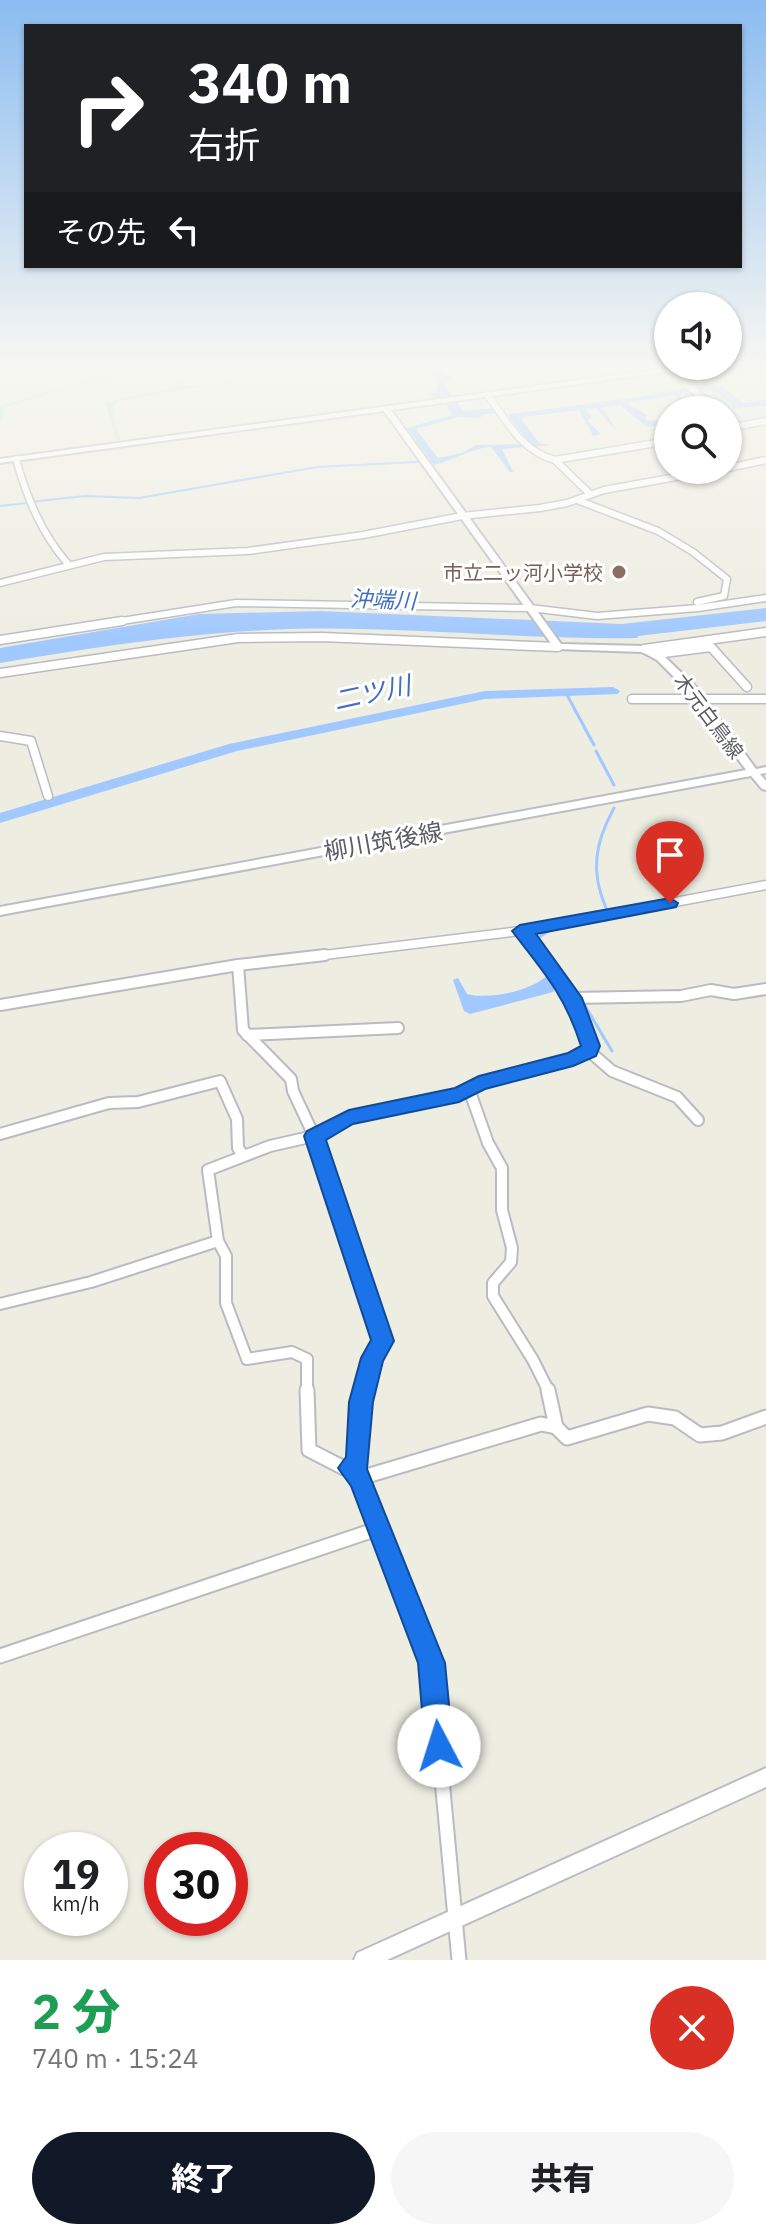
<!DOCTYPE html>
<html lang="ja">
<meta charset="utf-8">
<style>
:root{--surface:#fff;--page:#f6f6f6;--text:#202124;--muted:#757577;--accent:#111827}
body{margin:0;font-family:"IBM Plex Sans","Noto Sans JP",sans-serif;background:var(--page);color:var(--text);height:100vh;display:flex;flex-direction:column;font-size:30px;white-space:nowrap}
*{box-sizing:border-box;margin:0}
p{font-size:26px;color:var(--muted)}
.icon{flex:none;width:44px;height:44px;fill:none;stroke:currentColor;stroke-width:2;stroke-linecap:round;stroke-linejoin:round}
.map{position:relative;height:1960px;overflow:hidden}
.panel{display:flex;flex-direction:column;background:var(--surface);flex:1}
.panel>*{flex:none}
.banner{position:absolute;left:24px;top:24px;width:718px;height:244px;border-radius:0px;box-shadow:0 2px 6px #0004;background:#202124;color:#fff;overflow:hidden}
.tools{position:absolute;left:654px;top:292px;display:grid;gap:16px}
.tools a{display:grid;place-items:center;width:88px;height:88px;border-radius:50%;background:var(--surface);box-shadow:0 2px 6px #0004;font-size:40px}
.speed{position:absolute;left:24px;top:1832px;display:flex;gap:16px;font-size:40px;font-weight:700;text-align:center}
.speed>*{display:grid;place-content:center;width:104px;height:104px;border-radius:50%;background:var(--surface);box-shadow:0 2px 6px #0004;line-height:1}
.speed small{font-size:20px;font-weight:400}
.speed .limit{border:12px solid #d22;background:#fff;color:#111}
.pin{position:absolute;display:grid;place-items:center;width:68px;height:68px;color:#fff;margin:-82px -34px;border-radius:50% 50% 50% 0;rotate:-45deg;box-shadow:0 0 8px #0007}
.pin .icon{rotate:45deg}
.me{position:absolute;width:88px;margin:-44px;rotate:355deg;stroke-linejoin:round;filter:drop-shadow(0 0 6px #0008)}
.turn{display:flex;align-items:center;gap:28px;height:168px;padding:0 32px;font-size:36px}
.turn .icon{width:104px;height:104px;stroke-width:2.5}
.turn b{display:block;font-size:56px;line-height:68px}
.then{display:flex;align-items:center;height:76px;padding:0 32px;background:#0003;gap:16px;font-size:30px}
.round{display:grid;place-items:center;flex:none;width:84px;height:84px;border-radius:42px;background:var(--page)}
.summary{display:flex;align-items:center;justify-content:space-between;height:136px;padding:0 32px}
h1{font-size:48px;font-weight:800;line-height:60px;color:#1e9e55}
.action{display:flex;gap:16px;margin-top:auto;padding:16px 32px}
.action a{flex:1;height:92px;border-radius:48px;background:var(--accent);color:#fff;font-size:32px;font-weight:800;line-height:92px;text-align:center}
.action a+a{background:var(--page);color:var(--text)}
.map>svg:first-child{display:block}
.green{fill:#bee6c4}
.water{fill:#a1c8ff}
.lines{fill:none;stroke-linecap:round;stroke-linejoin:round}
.stream-far1{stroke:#a1c8ff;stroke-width:2}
.stream{stroke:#a1c8ff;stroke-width:3}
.river{fill:#a1c8ff;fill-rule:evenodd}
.street-far3-casing{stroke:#babbc1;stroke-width:9}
.street-far2-casing{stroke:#babbc1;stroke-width:11}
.street-far1-casing{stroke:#babbc1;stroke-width:14}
.street-casing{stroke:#babbc1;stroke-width:17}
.secondary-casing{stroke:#bbbdc4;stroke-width:4}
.street-far3{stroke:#fff;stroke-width:6}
.street-far2{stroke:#fff;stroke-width:8}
.street-far1{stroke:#fff;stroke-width:10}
.street{stroke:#fff;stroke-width:13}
.secondary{fill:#fff;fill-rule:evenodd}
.route{fill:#1a73e8;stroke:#114b97;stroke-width:2}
.education-dot{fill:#8d6e63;stroke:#fff;stroke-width:3}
.labels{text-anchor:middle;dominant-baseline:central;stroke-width:6;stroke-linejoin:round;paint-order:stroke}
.far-education-label{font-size:20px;fill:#785e54;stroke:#fff;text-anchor:end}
.far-street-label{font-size:20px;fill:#5b5d63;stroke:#fff}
.far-water-label{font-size:22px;font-style:italic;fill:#426ec3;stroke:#fff}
.street-label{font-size:24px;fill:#5b5d63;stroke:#fff}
.water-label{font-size:26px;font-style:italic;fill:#426ec3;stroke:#fff}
</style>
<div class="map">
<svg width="766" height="1960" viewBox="0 0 766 1960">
<rect width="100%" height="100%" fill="#eeede2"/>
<path class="green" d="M92,367H96L100,378L175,367L185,386L394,367L198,387L119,401L113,406L115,425L122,443H118L105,402L177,387L171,371L76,385L4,408L5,415L0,423V406L95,378Z"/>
<g class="water">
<path d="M427,367H439L443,374L454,377L446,381V387L463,411L493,408L501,413L484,414L480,418L459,417L416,429L438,458L462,453L476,445L530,444L508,415L511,414L639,397L707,384L722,386L743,403L766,400V406L733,408L731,403L709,389L678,394L697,410H693L674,395L627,403L647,415L646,420L668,421V424L647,427L620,405L602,407L616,430L596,408L586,409L592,418L587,420L601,434L593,436L579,410L524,417L522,420L539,443L550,445L502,449L513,472H510L491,447C472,448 453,460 434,465L407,428L452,415L445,402L428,395L437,391L438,381Z"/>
<path d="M766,608V621L638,636L637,638C522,640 406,626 290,629C193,632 96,647 0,663V648L199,614L320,611L622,624Z"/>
<path d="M548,975L557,986L553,992L470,1014L464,1011L453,980L458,978L467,994C489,1000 531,991 548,975Z"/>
</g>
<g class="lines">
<g class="stream-far1">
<path d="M30,502L85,496L139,498L317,467L435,461"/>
<path d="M0,506L27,503"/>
</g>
<g class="stream">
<path d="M566,693L594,745"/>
<path d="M596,751L614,785"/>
<path d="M606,908C590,871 595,843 614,808"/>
<path d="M574,925L550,930L538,938L577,992"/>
<path d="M584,1004L612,1051"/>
</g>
<path class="river" d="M613,687L620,691L618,694L485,699L237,751L0,823V813L229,744L485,691Z"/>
<defs>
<g id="street-far3">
<path d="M666,367L717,410"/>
<path d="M487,394C506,420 522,452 555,460L668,441"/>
<path d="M728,428L766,421"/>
<path d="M16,459C27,498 41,533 68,564"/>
<path d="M555,460L590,494"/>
<path d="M728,468L766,460"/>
<path d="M577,500L658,531L693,552L727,579L724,596L697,602"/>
<path d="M0,583L104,557L248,551L363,535L462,516L540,508L567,503L604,490L715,470"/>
<path d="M109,623L236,603L530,608L597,616L698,608L766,598"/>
</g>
<g id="street-far2">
<path d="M0,640L122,621"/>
<path d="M644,649L766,632"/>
<path d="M656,654L711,647L747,687"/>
<path d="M0,673L238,638L322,637L558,647"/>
<path d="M632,699H766"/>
<path d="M0,736L31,741L48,796"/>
<path d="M520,931L528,935L543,957"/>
<path d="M308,957L520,931L766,885"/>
</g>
<g id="street-far1">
<path d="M238,965L243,1030L291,1079L293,1091L314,1136L382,1341L369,1370L364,1392"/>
<path d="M573,998L681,996L711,990L734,994L766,989"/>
<path d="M0,1005L238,965L325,955"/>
<path d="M247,1035L398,1028"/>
<path d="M589,1051L612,1071L677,1097L698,1120"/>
<path d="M469,1089L488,1143L502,1168V1210L512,1248L511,1262L493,1283V1296L533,1360L549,1392"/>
<path d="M0,1134L109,1103L138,1102L220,1081L237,1119L238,1148L243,1155"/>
<path d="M0,1304L91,1282L218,1241"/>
<path d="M307,1392V1359L292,1352L247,1359L226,1303V1256L218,1241L208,1170L270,1146L314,1136L349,1117L459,1095L479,1083L573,1059L589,1051L591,1046L573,998L542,955"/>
</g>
<g id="street">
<path d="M307,1390L309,1450L344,1468H350"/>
<path d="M364,1390L358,1462L350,1468L360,1478L431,1663L459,1960"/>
<path d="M548,1390L556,1427"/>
<path d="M360,1478L541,1424L556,1427L567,1438L648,1414L675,1418L700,1435L722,1433L766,1417"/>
<path d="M0,1656L377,1529"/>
</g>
<g id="secondary">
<path d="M675,367H690L687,369L391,410L561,644L644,646L664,656L697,688L756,769L766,767V773L760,774L766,781V790L762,789L751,776L0,915V907L746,770L690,693L657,660L642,652L555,649L384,411L0,463V459Z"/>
<path d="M766,1768V1787L387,1960H354L357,1953Z"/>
</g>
</defs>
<use href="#street-far3" class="street-far3-casing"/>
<use href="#street-far2" class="street-far2-casing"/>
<use href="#street-far1" class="street-far1-casing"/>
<use href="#street" class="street-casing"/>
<use href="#secondary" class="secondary-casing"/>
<use href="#street-far3" class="street-far3"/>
<use href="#street-far2" class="street-far2"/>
<use href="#street-far1" class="street-far1"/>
<use href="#street" class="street"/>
<use href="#secondary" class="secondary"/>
</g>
<linearGradient id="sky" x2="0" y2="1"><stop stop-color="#8bbcf1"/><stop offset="0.57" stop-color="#f7f7f2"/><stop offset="1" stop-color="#f7f7f2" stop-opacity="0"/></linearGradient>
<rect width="766" height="641" fill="url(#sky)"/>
<path class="route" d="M670,898L678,903L676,907L536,934L582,998L600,1046L596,1056L573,1066L485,1089L459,1102L353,1124L326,1140L394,1341L383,1361L373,1402L367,1469L445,1663L453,1746L449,1756L439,1760L429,1756L425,1746L418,1663L351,1486L338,1468L346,1457L349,1402L361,1358L371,1340L304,1136L307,1131L349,1110L455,1088L479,1076L568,1053L581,1046C565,995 543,971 512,931L520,925Z"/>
<circle class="education-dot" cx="619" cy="572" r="8"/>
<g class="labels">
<g class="far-education-label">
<text x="603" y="572">市立二ッ河小学校</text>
</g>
<g class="far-street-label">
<text transform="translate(709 716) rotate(53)">木元白鳥線</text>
</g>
<g class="far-water-label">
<text transform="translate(383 599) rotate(2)">沖端川</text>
</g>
<g class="street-label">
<text transform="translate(383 841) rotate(-10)">柳川筑後線</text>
</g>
<g class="water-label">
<text transform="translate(372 692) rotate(-12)">二ツ川</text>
</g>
</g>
</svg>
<div class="tools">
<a><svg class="icon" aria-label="sound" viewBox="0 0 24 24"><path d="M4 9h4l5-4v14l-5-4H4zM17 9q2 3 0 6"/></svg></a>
<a><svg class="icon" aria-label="search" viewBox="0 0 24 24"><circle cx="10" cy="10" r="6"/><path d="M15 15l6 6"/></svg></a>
</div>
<div class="speed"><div>19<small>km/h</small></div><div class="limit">30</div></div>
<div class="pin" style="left:670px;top:903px;background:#d93025"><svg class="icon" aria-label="arrive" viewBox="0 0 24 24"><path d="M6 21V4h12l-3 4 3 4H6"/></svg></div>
<svg class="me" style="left:439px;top:1746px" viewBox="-20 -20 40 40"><circle r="19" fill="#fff"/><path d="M0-13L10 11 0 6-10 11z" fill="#1a73e8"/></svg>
<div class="banner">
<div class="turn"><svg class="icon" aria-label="right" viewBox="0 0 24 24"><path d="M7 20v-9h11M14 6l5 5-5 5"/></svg><div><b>340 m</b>右折</div></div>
<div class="then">その先<svg class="icon" aria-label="left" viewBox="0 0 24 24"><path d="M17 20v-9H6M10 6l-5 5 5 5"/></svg></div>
</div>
</div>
<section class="panel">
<div class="summary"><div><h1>2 分</h1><p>740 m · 15:24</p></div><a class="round" style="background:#d93025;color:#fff"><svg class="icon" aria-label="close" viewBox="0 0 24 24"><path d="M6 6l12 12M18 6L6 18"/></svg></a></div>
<div class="action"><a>終了</a><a>共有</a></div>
</section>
